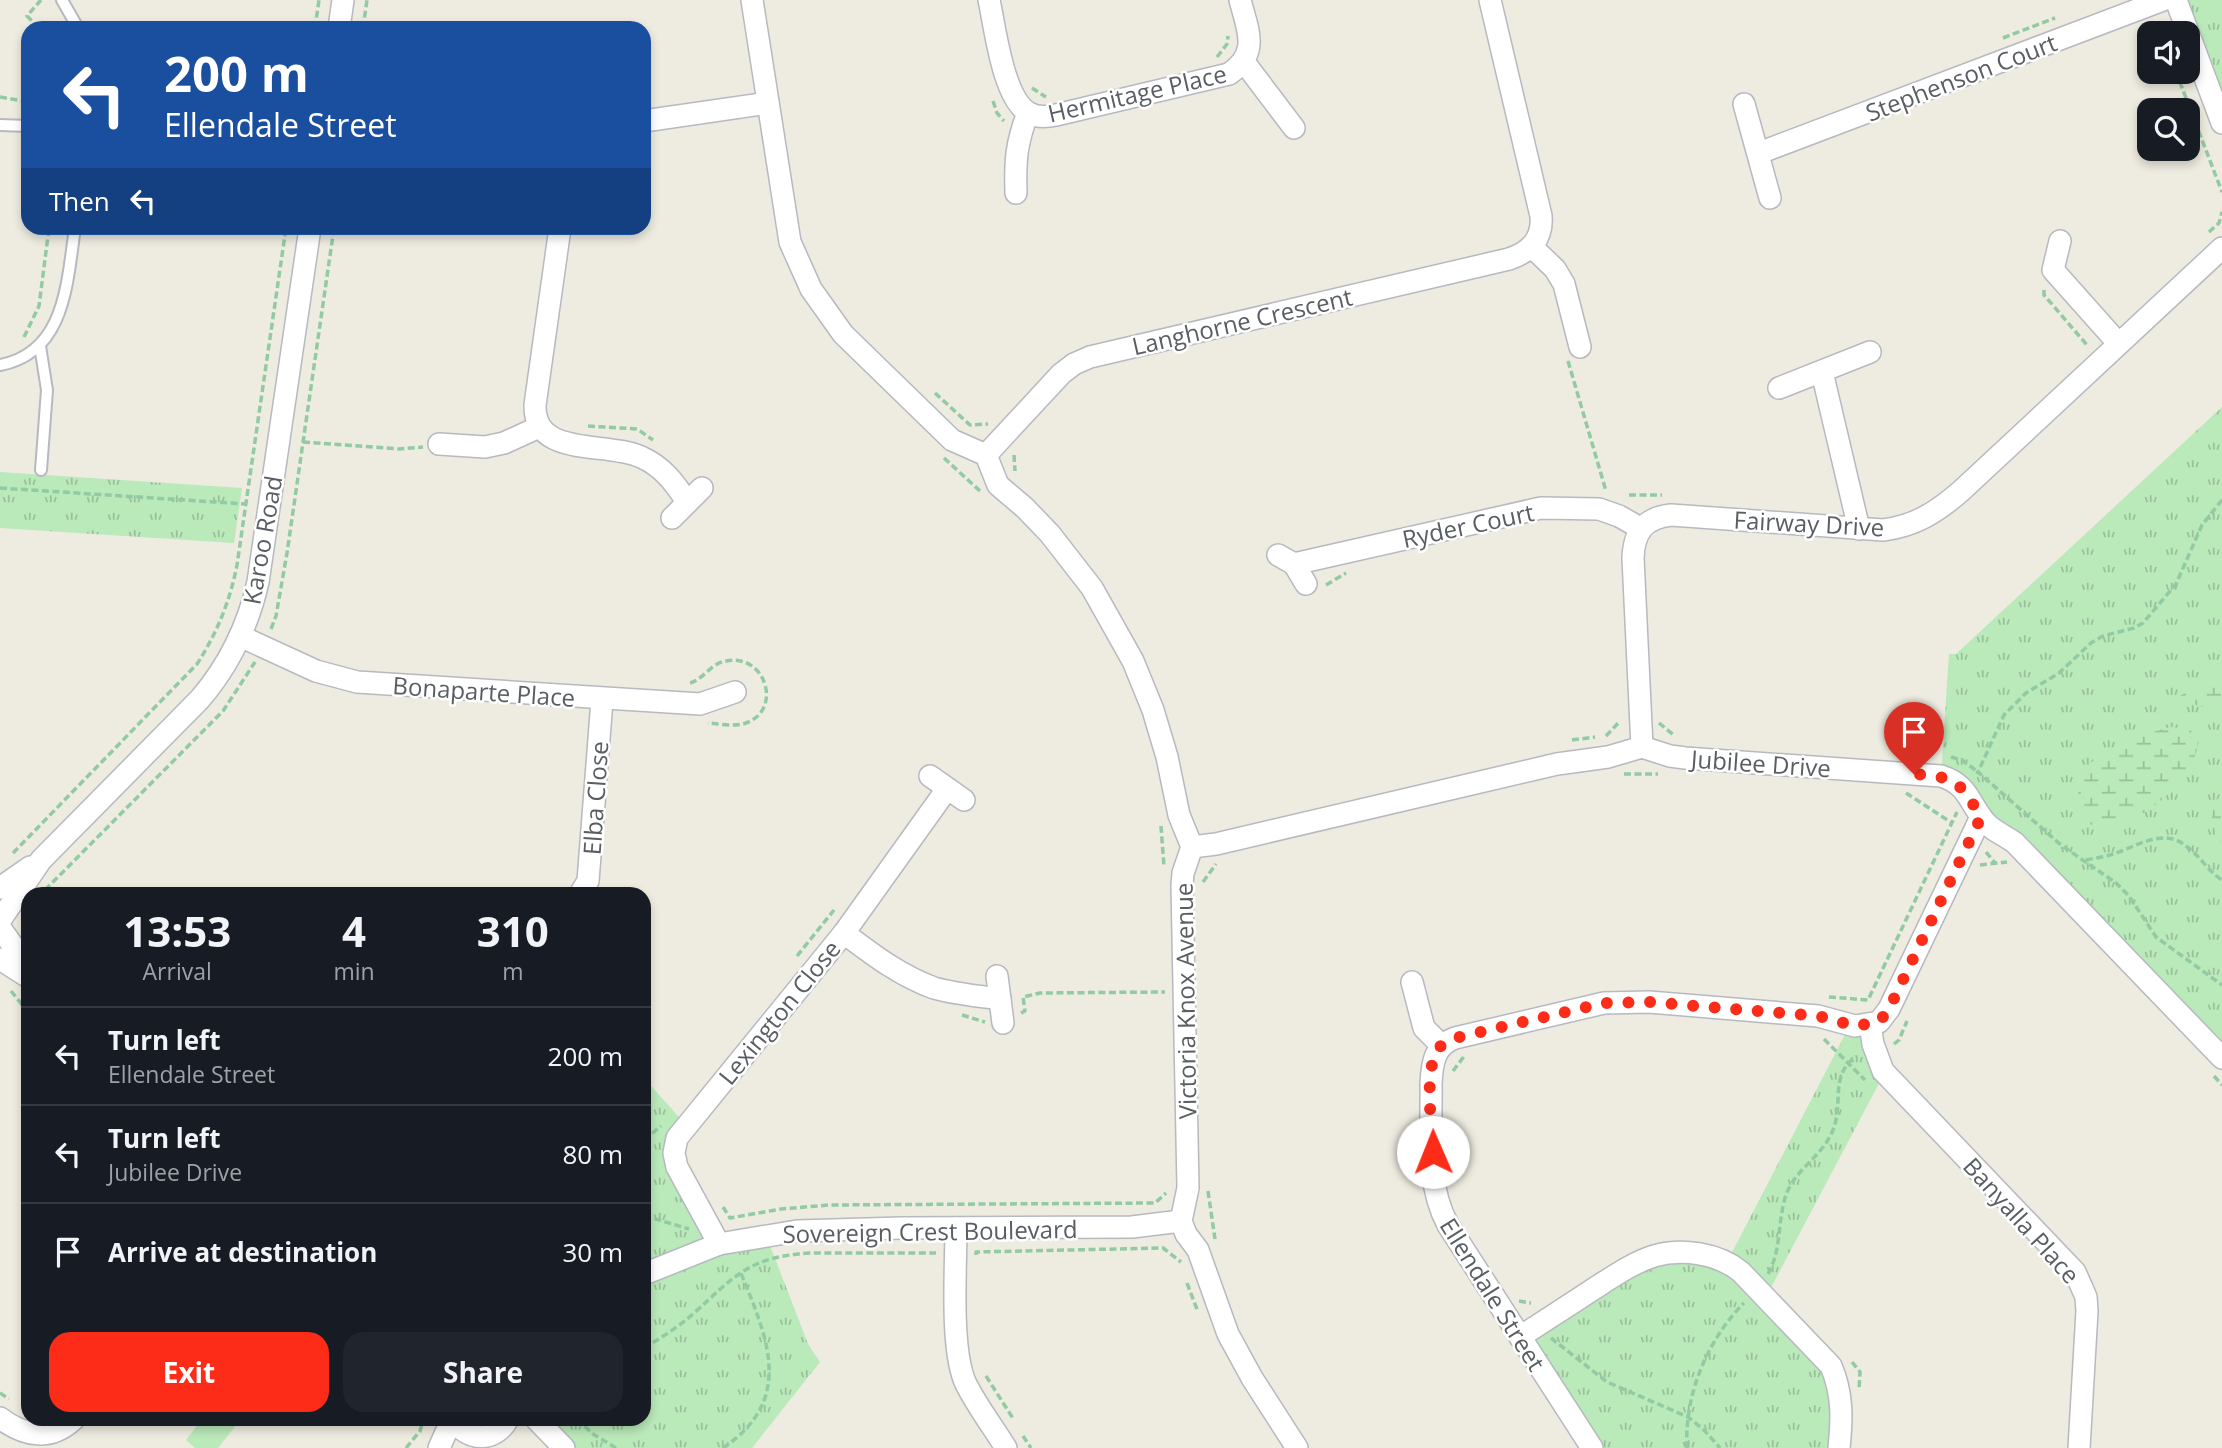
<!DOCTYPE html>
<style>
:root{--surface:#171b24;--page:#20242c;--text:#f1f3f6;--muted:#9ea1a6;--line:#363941;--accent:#fc2c19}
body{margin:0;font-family:"Open Sans",sans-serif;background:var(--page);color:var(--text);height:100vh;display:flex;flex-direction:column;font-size:26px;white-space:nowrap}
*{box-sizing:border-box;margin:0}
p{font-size:23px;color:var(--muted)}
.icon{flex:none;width:38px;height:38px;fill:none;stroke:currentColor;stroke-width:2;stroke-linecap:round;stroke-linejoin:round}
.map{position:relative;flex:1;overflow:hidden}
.side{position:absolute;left:21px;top:887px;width:630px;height:539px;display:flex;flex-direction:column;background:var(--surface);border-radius:21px;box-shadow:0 4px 10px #0003}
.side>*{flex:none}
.hud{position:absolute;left:21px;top:21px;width:630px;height:214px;border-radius:21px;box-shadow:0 4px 10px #0003;background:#1a4fa0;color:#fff;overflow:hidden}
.tools{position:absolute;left:2137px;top:21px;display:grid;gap:14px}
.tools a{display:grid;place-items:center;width:63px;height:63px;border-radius:14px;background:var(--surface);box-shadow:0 4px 10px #0003;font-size:35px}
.pin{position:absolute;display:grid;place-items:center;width:60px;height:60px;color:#fff;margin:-72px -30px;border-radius:50% 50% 50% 0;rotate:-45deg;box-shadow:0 0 7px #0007}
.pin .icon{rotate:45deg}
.me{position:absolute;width:77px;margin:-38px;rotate:359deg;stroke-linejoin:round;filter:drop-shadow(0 0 5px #0008)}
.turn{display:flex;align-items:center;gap:24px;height:147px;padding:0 28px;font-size:32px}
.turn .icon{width:91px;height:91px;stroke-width:2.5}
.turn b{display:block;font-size:49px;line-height:60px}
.then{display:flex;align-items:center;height:66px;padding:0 28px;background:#0003;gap:14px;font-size:26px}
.eta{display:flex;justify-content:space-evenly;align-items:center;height:119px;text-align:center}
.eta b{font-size:42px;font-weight:700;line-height:49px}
.button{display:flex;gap:14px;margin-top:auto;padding:14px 28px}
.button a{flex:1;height:80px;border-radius:21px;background:var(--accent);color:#fff;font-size:28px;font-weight:700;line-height:80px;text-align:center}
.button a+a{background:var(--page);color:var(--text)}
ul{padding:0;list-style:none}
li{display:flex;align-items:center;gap:21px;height:98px;padding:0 28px;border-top:2px solid var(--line)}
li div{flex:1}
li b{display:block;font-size:26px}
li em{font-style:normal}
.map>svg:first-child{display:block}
.grass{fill:url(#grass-tufts)}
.wetland{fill:url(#wetland-marsh)}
.pitch{fill:#bae9ba}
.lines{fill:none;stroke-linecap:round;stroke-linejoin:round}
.lane-casing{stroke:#b6b9bf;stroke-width:14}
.street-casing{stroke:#b6b9bf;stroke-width:24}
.path{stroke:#92caa3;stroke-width:3.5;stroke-dasharray:7 3.5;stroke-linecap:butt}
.lane{stroke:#fff;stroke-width:10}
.street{stroke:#fff;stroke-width:21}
.route{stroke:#fc2c19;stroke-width:12;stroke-dasharray:0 21.6}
.labels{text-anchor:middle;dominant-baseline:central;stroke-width:5;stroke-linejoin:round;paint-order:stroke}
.street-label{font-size:24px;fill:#595e63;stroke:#fff}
</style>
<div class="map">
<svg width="2222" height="1448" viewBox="0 0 2222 1448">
<defs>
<pattern id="grass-tufts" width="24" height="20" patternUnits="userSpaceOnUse" patternTransform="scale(1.75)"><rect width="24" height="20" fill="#bae9ba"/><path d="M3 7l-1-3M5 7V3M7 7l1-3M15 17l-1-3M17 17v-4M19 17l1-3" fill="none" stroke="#9ac09b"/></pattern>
<pattern id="wetland-marsh" width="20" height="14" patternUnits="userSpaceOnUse" patternTransform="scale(1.75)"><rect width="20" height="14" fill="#bae9ba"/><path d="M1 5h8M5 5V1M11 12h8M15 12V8" fill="none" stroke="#9ac09b"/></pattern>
</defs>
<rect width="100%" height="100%" fill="#eeebe0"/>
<g class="grass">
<path d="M2176,0H2222V123Z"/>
<path d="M2222,407V1058L1941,776L1949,654H1956Z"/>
<path d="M0,472L242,488L234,543L0,528Z"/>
<path d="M1850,1025L1855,1026L1885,1072L1766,1297L1825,1359L1839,1448H1592L1520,1337L1650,1257L1727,1262Z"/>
<path d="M644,1078L686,1125L674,1153L718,1244L766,1235L808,1344L820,1362L752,1448H564L536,1419H644Z"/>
</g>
<g class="wetland">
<path d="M2192,689H2222V711L2179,701L2178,697Z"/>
<path d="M2172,727L2190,730L2198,738C2199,768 2166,800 2142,814C2134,818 2125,820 2116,822C2108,825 2098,829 2090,824C2083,820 2080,807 2079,800C2077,790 2079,777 2085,769C2100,750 2149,731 2172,727Z"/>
<path d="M2222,795V844C2212,830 2206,806 2222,795Z"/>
</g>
<path class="pitch" d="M202,1419H241L218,1448H195L186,1440Z"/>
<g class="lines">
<defs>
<g id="lane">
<path d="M62,0L78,28"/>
<path d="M0,125L28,126"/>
<path d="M40,346L47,390L41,470"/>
<path d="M0,365C66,353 67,281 75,228"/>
</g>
<g id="street">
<path d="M752,0L790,242L811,289L843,334L952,440L986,455L998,485L1025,508L1050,534L1092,588L1133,661L1153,710L1167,757L1179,815L1192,847L1183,873L1182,885L1188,1188L1181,1221L1186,1234L1198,1250L1228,1334L1252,1378L1297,1448"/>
<path d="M989,0C995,27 1003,99 1029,113C1037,118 1047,117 1056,115L1229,74C1260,53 1248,31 1240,0"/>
<path d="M2176,0L2222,123"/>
<path d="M339,28L343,0"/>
<path d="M1244,62L1294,128"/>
<path d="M1744,104L1770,198"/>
<path d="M644,121L768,103"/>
<path d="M1759,153L2163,0"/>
<path d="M1016,193C1015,162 1016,143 1028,113"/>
<path d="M560,228L535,405C534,458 605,441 641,457C662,466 675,483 687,502"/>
<path d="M2060,241L2053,270L2118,343"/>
<path d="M1532,247L1555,269L1564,284L1580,347"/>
<path d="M1822,372L1859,529"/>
<path d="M1779,388L1870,352"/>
<path d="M439,444L485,447L504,443L539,427"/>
<path d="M986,455L1061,374L1074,364L1090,357L1509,259C1530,252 1543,239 1541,216L1490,0"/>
<path d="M672,518L702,488"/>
<path d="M1278,555L1294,564L1306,584"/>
<path d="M1294,564L1541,508L1599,509L1619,516L1640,528"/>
<path d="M240,636L316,671L357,682L700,704L735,692"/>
<path d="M1642,747L1633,558C1634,532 1644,518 1671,515L1883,530C1915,526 1937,512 1961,491L2222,248"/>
<path d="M930,776L964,800"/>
<path d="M1192,847L1216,844L1557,764L1608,757L1642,747L1670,756L1685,758L1941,776C1970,785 1969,805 1987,824C1995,832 2006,836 2015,843L2222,1058"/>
<path d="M0,888L30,867"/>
<path d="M580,894L588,881L602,700"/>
<path d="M1,919L41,860L200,699C229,665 248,626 258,582L310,228"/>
<path d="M1,929L28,967"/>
<path d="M844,933C872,954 900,976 934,988C955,994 978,996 1000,999"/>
<path d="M0,959L28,977"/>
<path d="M997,976L1003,1023"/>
<path d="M1412,982L1424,1028L1441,1045"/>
<path d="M1870,1024L1873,1044L1883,1071L2075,1272L2086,1297L2087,1311L2079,1448"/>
<path d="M956,1228C956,1267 950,1351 966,1384C977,1406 993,1427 1006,1448"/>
<path d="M719,1244L677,1167L674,1153L677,1138L844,933L947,789"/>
<path d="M644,1274L719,1244L797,1231L901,1228L1132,1227L1181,1221"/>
<path d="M1520,1337C1544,1321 1568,1306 1592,1290C1611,1278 1632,1263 1654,1256C1682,1248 1718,1253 1741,1272L1831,1366C1843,1394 1842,1419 1839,1448"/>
<path d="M0,1418C24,1436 50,1442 74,1419"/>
<path d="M453,1419C467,1442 495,1443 508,1419"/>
<path d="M536,1419L564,1448"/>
<path d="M439,1448L452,1419"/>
<path d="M1592,1448L1448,1225C1425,1183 1432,1130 1431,1084C1432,1063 1434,1046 1455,1038L1604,1003L1649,1002L1818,1016L1855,1026L1879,1022L1889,1009L1981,817"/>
</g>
</defs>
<use href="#lane" class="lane-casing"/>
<use href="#street" class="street-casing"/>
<g class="path">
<path d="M2157,22L2161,33"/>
<path d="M39,28L27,16L41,0"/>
<path d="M315,28L319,0"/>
<path d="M363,28L367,0"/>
<path d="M2003,38L2055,18"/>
<path d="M1217,57L1227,44L1228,36"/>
<path d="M2176,72L2222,192"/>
<path d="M1032,88L1046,97"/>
<path d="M0,97L28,102"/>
<path d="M993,101L997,113L1004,121"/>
<path d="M2209,232L2219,223L2222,212"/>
<path d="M2044,290V295L2087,345"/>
<path d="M24,337L39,306L49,228"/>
<path d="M1568,361L1606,491"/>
<path d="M935,393L970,425L988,424"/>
<path d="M588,426L637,429L653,440"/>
<path d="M303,442L399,449L423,447"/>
<path d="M1014,455L1015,471"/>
<path d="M944,458L980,491"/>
<path d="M0,488L246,504"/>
<path d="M1629,495H1662"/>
<path d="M2222,500L2202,525L2176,584L2143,623L2134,628L2103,636L2091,643L2059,673L2026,693L2004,715L1978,772L2061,845L2116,883L2129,896L2156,937L2222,985"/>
<path d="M1326,585L1346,573"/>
<path d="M271,629L276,616L287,553L334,228"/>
<path d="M690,683C704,679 711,663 726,661C766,653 783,710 746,723C734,727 720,724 708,723"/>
<path d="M1659,723L1675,736"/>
<path d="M1606,736L1620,721"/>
<path d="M1572,740L1595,737"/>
<path d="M1951,757L1962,760L1978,772L1977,774"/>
<path d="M1624,774H1658"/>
<path d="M1906,793L1952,823"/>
<path d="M1161,826L1164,867"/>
<path d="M1986,852L1995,863"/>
<path d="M13,853L197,664C217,633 230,601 237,565L286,228"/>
<path d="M2086,860C2095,858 2105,857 2113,854C2136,847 2163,827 2186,846C2200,856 2208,871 2222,880"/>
<path d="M1980,865L2007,862"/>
<path d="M1203,882L1216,864"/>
<path d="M45,890L223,711L255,662"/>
<path d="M797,956L834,910"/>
<path d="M11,991L28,1012"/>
<path d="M1829,997L1868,1000L1957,812"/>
<path d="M1021,1013L1025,1011L1023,997L1040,993L1165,992"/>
<path d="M962,1015L985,1022"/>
<path d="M1824,1039L1865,1080"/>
<path d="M1894,1044L1899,1040L1907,1021"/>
<path d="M1453,1071L1465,1055"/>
<path d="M2214,1076L2222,1085"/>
<path d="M644,1140L661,1126"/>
<path d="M1208,1191L1215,1239"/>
<path d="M723,1207L730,1218L781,1209L829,1205L1155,1203L1166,1193"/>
<path d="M644,1211L652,1218"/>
<path d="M644,1219L652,1218L689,1229"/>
<path d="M976,1255V1252L1163,1248L1181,1262"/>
<path d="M1768,1274C1782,1249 1777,1222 1786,1195C1795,1169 1823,1156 1833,1130C1844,1102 1829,1077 1856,1056"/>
<path d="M1187,1283L1198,1312"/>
<path d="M1519,1301L1531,1303"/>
<path d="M1551,1338L1607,1382L1688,1417L1704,1430L1720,1448"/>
<path d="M644,1348C661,1338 678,1327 693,1314C736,1275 749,1257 810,1253H936"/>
<path d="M1852,1362L1860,1372L1859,1390"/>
<path d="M986,1376L1014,1420"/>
<path d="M0,1393L9,1399"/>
<path d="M577,1419L593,1434L616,1448"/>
<path d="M1023,1436L1031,1448"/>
<path d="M406,1448L420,1431L423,1420"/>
<path d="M723,1448C796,1399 767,1337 740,1271"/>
<path d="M1687,1448C1684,1396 1707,1340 1744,1303"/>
</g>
<use href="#lane" class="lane"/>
<use href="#street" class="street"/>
</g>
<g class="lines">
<path class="route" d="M1433,1152C1432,1126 1424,1073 1437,1051C1441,1044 1448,1040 1455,1038L1604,1003L1649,1002L1818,1016L1855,1026L1879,1022L1889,1009L1981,817C1959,781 1957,777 1914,774"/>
</g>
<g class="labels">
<g class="street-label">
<text transform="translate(1961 77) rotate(-21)">Stephenson Court</text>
<text transform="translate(1137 93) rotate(-13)">Hermitage Place</text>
<text transform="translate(1242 321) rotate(-13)">Langhorne Crescent</text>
<text transform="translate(1809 523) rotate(3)">Fairway Drive</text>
<text transform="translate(1468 525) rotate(-12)">Ryder Court</text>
<text transform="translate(262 540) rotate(-80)">Karoo Road</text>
<text transform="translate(484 691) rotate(4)">Bonaparte Place</text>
<text transform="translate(1761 763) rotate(4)">Jubilee Drive</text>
<text transform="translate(595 798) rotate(-86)">Elba Close</text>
<text transform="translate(1185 1001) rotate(-91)">Victoria Knox Avenue</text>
<text transform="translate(779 1012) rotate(-51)">Lexington Close</text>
<text transform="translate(2022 1220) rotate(48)">Banyalla Place</text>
<text transform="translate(930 1231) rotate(-1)">Sovereign Crest Boulevard</text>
<text transform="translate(1493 1294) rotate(58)">Ellendale Street</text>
</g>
</g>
</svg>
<div class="tools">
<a><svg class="icon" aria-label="sound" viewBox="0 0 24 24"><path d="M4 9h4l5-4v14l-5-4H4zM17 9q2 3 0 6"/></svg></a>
<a><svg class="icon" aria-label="search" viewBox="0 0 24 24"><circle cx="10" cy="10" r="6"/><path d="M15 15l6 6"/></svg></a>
</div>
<div class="pin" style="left:1914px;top:774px;background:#d93025"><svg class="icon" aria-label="arrive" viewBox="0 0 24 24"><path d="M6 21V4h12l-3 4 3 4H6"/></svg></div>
<svg class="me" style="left:1433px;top:1152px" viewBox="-20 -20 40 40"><circle r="19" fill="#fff"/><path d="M0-13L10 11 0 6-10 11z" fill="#fc2c19"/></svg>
<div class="hud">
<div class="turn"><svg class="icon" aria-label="left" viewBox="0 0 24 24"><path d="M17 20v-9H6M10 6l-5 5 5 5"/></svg><div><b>200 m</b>Ellendale Street</div></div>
<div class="then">Then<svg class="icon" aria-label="left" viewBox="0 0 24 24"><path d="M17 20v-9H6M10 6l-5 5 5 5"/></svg></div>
</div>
<section class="side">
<div class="eta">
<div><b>13:53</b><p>Arrival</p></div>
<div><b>4</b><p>min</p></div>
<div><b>310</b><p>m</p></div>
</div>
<ul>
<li><svg class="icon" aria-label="left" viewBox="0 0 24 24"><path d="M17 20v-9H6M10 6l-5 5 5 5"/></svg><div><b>Turn left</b><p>Ellendale Street</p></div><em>200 m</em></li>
<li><svg class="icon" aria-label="left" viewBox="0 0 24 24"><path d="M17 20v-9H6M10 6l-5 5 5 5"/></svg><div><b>Turn left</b><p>Jubilee Drive</p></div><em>80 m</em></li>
<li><svg class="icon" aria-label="arrive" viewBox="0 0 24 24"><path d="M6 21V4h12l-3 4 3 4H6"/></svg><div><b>Arrive at destination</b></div><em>30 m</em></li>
</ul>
<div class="button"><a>Exit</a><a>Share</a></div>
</section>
</div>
